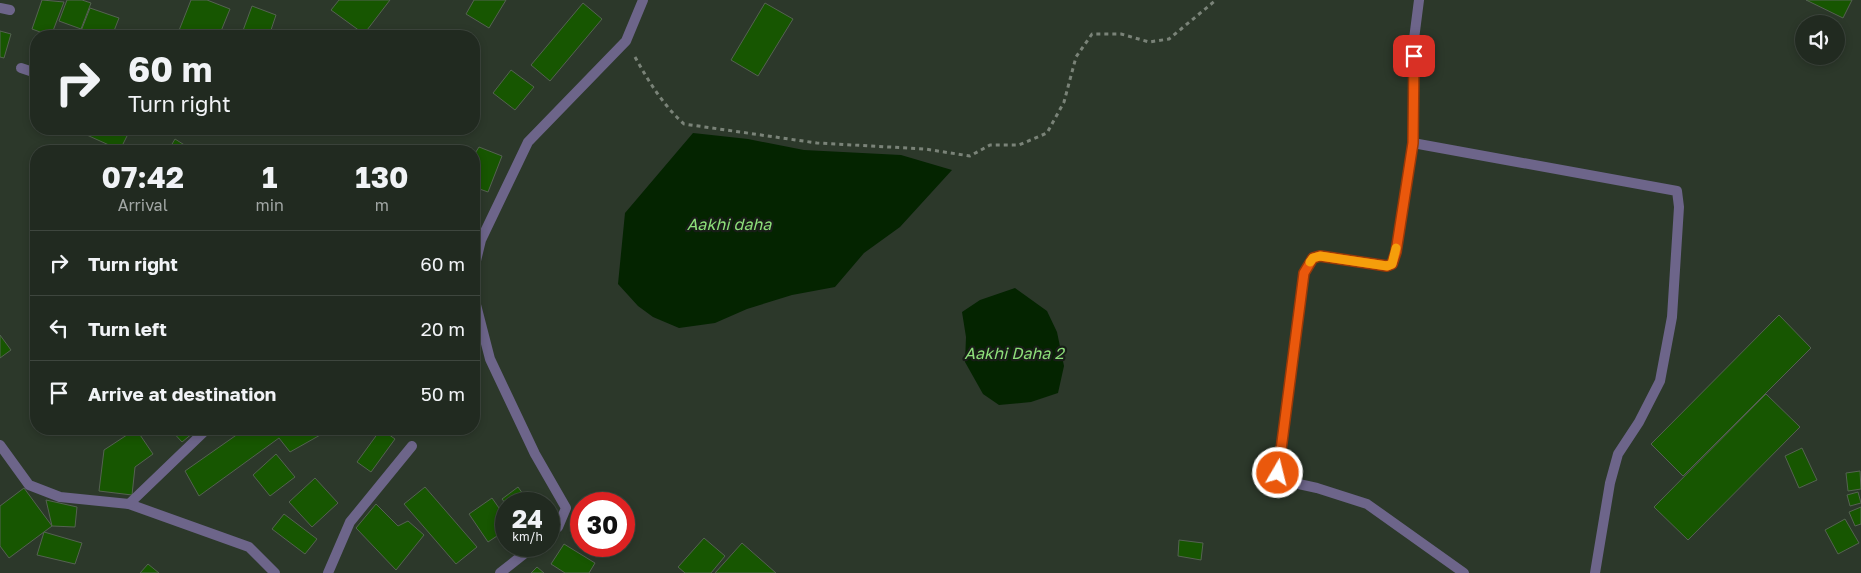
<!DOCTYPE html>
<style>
:root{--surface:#212a20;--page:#2d362d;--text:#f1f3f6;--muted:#a2a7a5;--line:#3e463e}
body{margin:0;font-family:"Golos Text",sans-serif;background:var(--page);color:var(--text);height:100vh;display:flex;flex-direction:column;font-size:19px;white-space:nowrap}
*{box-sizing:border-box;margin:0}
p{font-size:16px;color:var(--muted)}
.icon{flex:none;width:28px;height:28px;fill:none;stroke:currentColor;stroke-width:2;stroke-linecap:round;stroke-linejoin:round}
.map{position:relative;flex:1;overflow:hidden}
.panel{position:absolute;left:30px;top:145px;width:450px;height:290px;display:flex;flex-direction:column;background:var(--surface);border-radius:20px;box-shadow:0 2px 8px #0003,0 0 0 1px var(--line)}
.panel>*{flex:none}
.guide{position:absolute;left:30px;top:30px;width:450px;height:105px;border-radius:20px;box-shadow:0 2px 8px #0003,0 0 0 1px var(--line);background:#212a20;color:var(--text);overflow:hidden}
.controls{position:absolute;left:1795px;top:15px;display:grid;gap:10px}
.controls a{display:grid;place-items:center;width:50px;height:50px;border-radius:50%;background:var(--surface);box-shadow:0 2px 8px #0003,0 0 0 1px var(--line);font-size:25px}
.speed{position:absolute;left:495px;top:492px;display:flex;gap:10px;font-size:25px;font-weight:700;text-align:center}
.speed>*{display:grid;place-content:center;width:65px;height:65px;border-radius:50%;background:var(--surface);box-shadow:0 2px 8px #0003,0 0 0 1px var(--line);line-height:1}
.speed small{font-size:12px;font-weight:400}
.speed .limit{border:8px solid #d22;background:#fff;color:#111}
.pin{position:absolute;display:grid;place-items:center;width:42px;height:42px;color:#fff;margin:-21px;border-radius:10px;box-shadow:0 2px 8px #0006}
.me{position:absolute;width:55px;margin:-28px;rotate:8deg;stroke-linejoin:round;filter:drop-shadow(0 0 4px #0008)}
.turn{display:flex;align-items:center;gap:18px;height:105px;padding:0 15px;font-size:22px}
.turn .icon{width:65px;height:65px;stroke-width:2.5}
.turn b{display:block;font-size:35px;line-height:42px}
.eta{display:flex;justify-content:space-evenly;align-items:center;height:85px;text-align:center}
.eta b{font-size:30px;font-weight:700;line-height:35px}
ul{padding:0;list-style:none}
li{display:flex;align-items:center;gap:15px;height:65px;padding:0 15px;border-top:1px solid var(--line)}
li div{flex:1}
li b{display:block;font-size:19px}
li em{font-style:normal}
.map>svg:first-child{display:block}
.water{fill:#042400}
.building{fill:#175601;stroke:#556252}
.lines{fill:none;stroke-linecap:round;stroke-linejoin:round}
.path{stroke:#7a8378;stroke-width:3;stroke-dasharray:4 4;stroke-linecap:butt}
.service{stroke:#6d658a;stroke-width:10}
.minor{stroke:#6d658a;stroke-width:10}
.tertiary{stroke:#6d658a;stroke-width:10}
.route-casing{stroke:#983908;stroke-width:12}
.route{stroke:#ea580c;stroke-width:9}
.slow{stroke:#f59e0b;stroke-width:9}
.labels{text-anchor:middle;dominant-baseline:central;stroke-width:4.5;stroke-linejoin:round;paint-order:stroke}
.water-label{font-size:16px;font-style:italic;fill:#8dde7a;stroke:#181e17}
</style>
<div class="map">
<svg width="1861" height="573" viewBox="0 0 1861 573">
<rect width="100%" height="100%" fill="#2c382a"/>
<g class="water">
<path d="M693,133L748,139L804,150L901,155L952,170L900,227L864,253L835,287L792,295L747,309L715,323L679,328L653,317L638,306L618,284L625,213Z"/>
<path d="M1015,288L1047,311L1057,332L1064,366L1058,393L1031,402L999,405L983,394L965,362L966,337L962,312L980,300Z"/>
</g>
<g class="building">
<path d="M42,0L64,2L51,36L32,29Z"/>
<path d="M67,0H82L91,3L81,29L59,21Z"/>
<path d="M191,0H207L230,9L219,36H186L178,33Z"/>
<path d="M339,0H390L364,34L331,10Z"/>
<path d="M474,0H506L489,28L466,14Z"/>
<path d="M1806,0H1852L1843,18Z"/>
<path d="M583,3L602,19L550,81L531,65Z"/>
<path d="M765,3L793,19L758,76L731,60Z"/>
<path d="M252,6L276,15L269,36H241Z"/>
<path d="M90,8L119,18L112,36H79Z"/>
<path d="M0,31L11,34L4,58L0,57Z"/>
<path d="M511,70L534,87L515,110L493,93Z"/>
<path d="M79,129H128L130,130L120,150L78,131Z"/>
<path d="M175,139L194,151H168Z"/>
<path d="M479,147L502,156L488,192L474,187V155Z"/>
<path d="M1779,315L1811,348L1683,476L1651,444Z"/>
<path d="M0,335L11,350L0,358Z"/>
<path d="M1766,394L1800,427L1688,540L1654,507Z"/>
<path d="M136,429L153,454L135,467L132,495L99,491L104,450Z"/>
<path d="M170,429H198L182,442Z"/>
<path d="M245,429H318L322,434L290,452L279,438L199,496L185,471Z"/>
<path d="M381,429L395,439L371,472L357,462Z"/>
<path d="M1802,448L1817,480L1799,488L1785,456Z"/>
<path d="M276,454L295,477L270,496L253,475Z"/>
<path d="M1860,471L1861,489L1848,491L1846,473Z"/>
<path d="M315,478L338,503L312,527L289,502Z"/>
<path d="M425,487L477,547L456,564L404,504Z"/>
<path d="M518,487L530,504H506L502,499Z"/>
<path d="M24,488L52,526L9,558L0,546V506Z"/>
<path d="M1858,492L1861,503L1850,506L1847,495Z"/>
<path d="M492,498L506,518V530L488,542L469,514Z"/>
<path d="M46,500L77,507L75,527L52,526Z"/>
<path d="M376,504L398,526L408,521L424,535L396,570L356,528Z"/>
<path d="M1861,507V524L1855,526L1849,512Z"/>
<path d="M284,514L317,539L305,554L272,529Z"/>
<path d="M1845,519L1859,543L1838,554L1825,530Z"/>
<path d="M44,532L82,543L75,564L37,555Z"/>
<path d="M704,538L725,556L711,573H685L678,567Z"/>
<path d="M1179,540L1203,543L1201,560L1178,556Z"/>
<path d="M742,543L776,573H715Z"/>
<path d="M564,544L595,563L589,573H565L551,564Z"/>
<path d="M148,564L159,573H140Z"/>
<path d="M537,567L544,573H531Z"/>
</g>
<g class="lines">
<path class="path" d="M635,57C649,82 663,105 684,124L817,143L925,149L970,156L990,145H1019L1047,133L1064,102L1076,57L1092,34H1121L1149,42L1169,39L1216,0"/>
<g class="service">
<path d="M0,8L10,10"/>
<path d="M21,68L36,73"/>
</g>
<g class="minor">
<path d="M1419,0L1414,39L1413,143L1396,252L1392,264L1387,266L1320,256L1313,258L1304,273L1278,473L1285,481L1317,488L1367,504L1464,573"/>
<path d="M1413,143L1677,191L1679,207L1672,317L1660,381L1639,422L1618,454L1610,483L1595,573"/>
<path d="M0,445L29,485L60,497L129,504L249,547L275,573"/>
<path d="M129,504L207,429"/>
<path d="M328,573L350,522L412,446"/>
</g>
<g class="tertiary">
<path d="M474,269L481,240L528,142L626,41L643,0"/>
<path d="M474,297L490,359L535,454L566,508L558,527L549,534"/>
<path d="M500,573L534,546"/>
</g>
</g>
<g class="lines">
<defs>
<path id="route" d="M1278,473L1304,273L1313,258L1320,256L1387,266L1392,264L1396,252L1413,143L1414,56"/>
</defs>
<use href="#route" class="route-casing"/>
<use href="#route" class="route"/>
<path class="slow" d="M1310,262L1313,258L1320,256L1387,266L1392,264L1396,248"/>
</g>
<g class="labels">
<g class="water-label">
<text x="729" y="224">Aakhi daha</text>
<text x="1014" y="353">Aakhi Daha 2</text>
</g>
</g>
</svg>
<div class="controls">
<a><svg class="icon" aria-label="sound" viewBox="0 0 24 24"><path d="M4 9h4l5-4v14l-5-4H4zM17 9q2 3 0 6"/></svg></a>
</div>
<div class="speed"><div>24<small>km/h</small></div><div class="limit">30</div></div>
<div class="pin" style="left:1414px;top:56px;background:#d93025"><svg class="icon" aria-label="arrive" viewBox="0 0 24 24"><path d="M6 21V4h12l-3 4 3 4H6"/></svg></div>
<svg class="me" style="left:1278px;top:473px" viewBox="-20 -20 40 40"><circle r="17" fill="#ea580c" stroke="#fff" stroke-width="3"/><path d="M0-11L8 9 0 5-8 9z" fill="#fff"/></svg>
<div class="guide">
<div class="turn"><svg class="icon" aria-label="right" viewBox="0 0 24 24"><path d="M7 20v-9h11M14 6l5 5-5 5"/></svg><div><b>60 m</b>Turn right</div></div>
</div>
<section class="panel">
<div class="eta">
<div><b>07:42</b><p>Arrival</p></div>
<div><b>1</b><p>min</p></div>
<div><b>130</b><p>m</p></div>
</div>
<ul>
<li><svg class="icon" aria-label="right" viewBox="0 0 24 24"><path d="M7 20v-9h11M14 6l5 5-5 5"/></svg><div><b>Turn right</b></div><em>60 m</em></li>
<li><svg class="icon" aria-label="left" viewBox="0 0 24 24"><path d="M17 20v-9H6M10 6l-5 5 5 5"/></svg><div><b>Turn left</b></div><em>20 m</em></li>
<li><svg class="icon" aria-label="arrive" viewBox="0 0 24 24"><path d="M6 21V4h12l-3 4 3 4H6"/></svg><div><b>Arrive at destination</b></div><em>50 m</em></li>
</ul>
</section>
</div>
